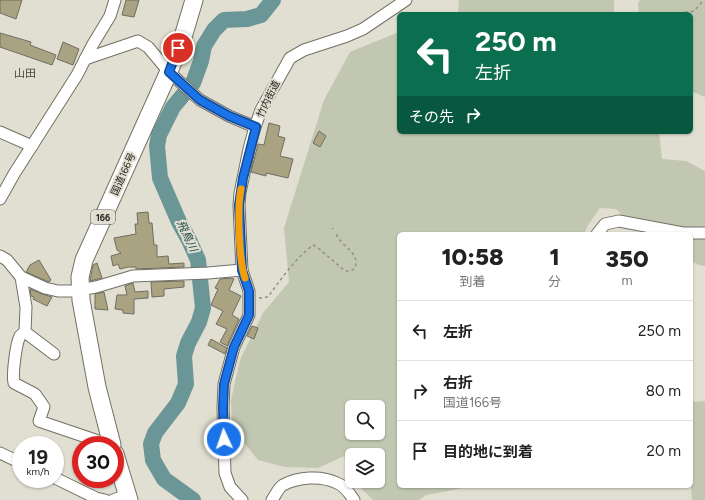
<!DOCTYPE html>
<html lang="ja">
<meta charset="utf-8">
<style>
:root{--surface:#fff;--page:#f2f2f2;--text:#222;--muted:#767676;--line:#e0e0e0}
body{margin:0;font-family:Figtree,"Noto Sans JP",sans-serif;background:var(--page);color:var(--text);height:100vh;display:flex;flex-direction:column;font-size:15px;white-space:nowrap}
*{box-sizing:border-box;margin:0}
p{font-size:13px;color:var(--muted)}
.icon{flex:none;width:22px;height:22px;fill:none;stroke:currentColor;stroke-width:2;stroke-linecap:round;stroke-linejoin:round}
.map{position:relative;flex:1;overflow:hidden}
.side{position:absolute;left:397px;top:232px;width:296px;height:256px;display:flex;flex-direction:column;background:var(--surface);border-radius:6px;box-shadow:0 1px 3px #0004}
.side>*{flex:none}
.hud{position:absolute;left:397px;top:12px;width:296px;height:122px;border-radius:6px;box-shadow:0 1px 3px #0004;background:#0b6e4f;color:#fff;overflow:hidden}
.fabs{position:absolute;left:345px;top:400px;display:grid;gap:8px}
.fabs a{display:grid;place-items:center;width:40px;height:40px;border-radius:6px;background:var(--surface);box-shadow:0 1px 3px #0004;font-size:20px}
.speed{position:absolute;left:12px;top:436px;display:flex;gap:8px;font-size:20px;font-weight:700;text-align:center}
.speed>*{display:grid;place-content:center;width:52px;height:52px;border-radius:50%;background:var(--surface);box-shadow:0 1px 3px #0004;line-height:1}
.speed small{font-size:10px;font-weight:400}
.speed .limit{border:6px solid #d22;background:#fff;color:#111}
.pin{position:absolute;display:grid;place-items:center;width:34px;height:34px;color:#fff;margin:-17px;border:2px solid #fff;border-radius:50%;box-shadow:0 1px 4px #0007}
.me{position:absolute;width:44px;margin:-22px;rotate:357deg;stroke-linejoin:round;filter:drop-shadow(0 0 3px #0008)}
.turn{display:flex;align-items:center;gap:14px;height:84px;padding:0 12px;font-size:18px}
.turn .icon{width:52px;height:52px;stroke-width:2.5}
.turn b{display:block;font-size:28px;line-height:34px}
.then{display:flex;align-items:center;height:38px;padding:0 12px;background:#0003;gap:8px;font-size:15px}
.eta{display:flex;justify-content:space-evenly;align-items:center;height:68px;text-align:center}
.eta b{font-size:24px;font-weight:800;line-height:28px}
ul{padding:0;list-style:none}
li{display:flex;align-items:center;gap:12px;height:60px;padding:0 12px;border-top:1px solid var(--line)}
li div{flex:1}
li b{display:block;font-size:15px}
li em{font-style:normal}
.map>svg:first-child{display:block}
.green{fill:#c1c7b0;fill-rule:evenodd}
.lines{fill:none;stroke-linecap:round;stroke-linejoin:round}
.river{stroke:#6a9697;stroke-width:16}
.building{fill:#aaa381;stroke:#706d61}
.minor-casing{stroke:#737064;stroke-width:13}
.highway-casing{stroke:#737064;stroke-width:19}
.path{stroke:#939187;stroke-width:1.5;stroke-dasharray:3 3;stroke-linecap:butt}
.minor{stroke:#fff;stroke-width:11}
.highway{stroke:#fff;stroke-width:17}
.route-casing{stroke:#114b97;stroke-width:10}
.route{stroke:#1a73e8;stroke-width:7}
.slow{stroke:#f59e0b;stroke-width:7}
.labels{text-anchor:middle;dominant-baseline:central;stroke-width:4;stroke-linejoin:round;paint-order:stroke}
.shield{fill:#e1dfd1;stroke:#595850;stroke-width:1}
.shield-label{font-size:9px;font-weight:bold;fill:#1f1e19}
.street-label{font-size:10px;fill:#1f1e19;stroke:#e1dfd1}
.neighbourhood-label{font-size:11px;fill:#48463a;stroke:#e1dfd1}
.water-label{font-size:11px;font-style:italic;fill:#143f40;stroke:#e1dfd1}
</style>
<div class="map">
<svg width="705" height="500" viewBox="0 0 705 500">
<rect width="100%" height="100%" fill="#e1dfd1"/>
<g class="green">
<path d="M459,0H614V14H458Z"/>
<path d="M640,0H705V97L691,91V14H639L638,3Z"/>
<path d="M399,32V132H659L662,159L686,161L705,171V266L699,265L691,261V234H644L616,209L600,208L588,225L584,234H399V486H464L463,488L426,495L419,500H373L354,481H378V455H352V476L344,456L318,468L285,467L258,460L237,434L232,424L231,400L240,360L263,313L289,282L284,228L324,100L350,52ZM352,407H378V433H352Z"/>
<path d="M705,401V500H692L691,486V402Z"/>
</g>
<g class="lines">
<path class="river" d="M193,500L164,479L153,460L151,444L155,433L178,403L186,384L184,356L188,343L199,322L203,308L198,260L189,240L179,222L160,178L157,146L159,135L173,107L193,83L201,61L204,46L214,30L224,20L247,19L261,15L273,0"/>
</g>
<g class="building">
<path d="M0,0H22L16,19L0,13Z"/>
<path d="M126,0H139L134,17L122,15Z"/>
<path d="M0,33L31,42L30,45L56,55L52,65L0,47Z"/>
<path d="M63,42L79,49L73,65L57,59Z"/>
<path d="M269,123L280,126L278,136L285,138L280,156L293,159L288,178L266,173V176L251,172L258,144L264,145Z"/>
<path d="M319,131L326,136L320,147L313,143Z"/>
<path d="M148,212L149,223H152L154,245H157V257L168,256L169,264L184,263V267L136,269V267H128L120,269L118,264L113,266L111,256L121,253L117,250L114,238L136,234L135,224H138L137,213Z"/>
<path d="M39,260L51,280L49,282L26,272L30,265Z"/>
<path d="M97,263L102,278L90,281L93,265Z"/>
<path d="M231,278L234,279L229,290L241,296L232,315L239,319L227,346L220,342L227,329L216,324L223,311L211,305L218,289L215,288L220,279Z"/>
<path d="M184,281V287L164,289V296L152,297L151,282Z"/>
<path d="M133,283L135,292L148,291V298L134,299V314L123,313V310L115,309L117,295H127L125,286Z"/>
<path d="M30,289L42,294L52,297L47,306L33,299L34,297L31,296Z"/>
<path d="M104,292L108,310L95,309V294Z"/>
<path d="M252,326L258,328L254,339L247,336Z"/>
<path d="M211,339L227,348L225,354L208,345Z"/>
</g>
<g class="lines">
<defs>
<g id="minor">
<path d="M85,59L138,41L148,47L169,72L200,100L229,116L255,127"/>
<path d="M0,132L32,146"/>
<path d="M0,199L14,174L77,75L93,44L110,16L115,0"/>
<path d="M597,234L605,224L619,221L683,233H705"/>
<path d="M0,256L7,260L21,277L45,288L58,291H74L96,287L133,276L208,273L242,270"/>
<path d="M21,277L26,307L25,332L54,354"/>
<path d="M25,332C23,333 22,334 20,336C16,343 12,375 14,383L35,394L44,407L39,421L104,443L111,442"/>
<path d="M0,453L21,463"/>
<path d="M55,478L96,498L105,500"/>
<path d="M113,500L127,495"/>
<path d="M242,500L230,487L225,473L223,408L224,384L234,347L249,315V291L242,270L239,205L240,193L249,149L255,127L261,110L290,58L304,50L347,36L363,29L406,0"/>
<path d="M272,500C275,496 278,488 283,485C298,477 321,475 337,483C345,486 349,493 354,500"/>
</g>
<g id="highway">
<path d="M112,445L97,387L81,300L80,277L84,260L170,69L183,37L194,0"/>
<path d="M115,454L129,500"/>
</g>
</defs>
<use href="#minor" class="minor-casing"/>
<use href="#highway" class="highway-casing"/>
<g class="path">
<path d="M673,14L694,11L704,0"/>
<path d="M332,228L333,229"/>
<path d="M259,298L268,297C281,279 295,259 313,245L317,247L345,271H351L355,268C361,251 338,246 336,232"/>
</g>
<use href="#minor" class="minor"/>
<use href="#highway" class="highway"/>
</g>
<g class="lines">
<defs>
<path id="route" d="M178,48L169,72L200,100L229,116L256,127L243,178L239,205L242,270L249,291V315L234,347L224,384L223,408L224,439"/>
</defs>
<use href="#route" class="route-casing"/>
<use href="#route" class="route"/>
<path class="slow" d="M241,189C237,208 239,261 245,278"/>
</g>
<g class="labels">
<rect class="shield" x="91" y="210" width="24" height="14" rx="3"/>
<g class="shield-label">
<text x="103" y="217">166</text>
</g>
<g class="street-label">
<text transform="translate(268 99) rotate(-64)">竹内街道</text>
<text transform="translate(123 174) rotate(-66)">国道166号</text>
</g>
<g class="neighbourhood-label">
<text x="25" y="73">山田</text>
</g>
<g class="water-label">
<text transform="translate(187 236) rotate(65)">飛鳥川</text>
</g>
</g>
</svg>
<div class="fabs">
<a><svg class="icon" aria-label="search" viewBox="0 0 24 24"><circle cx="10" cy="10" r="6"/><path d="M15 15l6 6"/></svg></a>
<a><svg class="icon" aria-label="layers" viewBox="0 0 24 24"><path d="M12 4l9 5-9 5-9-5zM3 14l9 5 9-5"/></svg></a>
</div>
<div class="speed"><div>19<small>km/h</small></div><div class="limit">30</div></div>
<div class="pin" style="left:178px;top:48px;background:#d93025"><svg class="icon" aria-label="arrive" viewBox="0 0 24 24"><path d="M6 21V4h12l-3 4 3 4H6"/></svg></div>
<svg class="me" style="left:224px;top:439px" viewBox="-20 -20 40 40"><circle r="17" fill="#1a73e8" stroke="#fff" stroke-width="3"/><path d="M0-11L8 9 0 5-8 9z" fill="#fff"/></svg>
<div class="hud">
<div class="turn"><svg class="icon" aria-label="left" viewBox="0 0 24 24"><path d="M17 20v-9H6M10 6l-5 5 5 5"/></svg><div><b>250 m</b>左折</div></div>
<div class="then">その先<svg class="icon" aria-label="right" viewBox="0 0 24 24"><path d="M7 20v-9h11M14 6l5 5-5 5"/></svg></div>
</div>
<section class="side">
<div class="eta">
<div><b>10:58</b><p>到着</p></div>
<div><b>1</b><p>分</p></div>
<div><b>350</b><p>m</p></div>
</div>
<ul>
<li><svg class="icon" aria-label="left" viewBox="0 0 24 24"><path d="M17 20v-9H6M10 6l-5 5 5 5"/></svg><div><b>左折</b></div><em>250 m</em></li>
<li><svg class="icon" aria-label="right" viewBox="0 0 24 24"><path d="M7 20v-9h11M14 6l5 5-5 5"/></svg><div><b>右折</b><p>国道166号</p></div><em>80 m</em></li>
<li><svg class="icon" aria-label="arrive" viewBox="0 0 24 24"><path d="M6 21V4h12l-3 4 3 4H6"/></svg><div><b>目的地に到着</b></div><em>20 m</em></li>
</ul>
</section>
</div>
